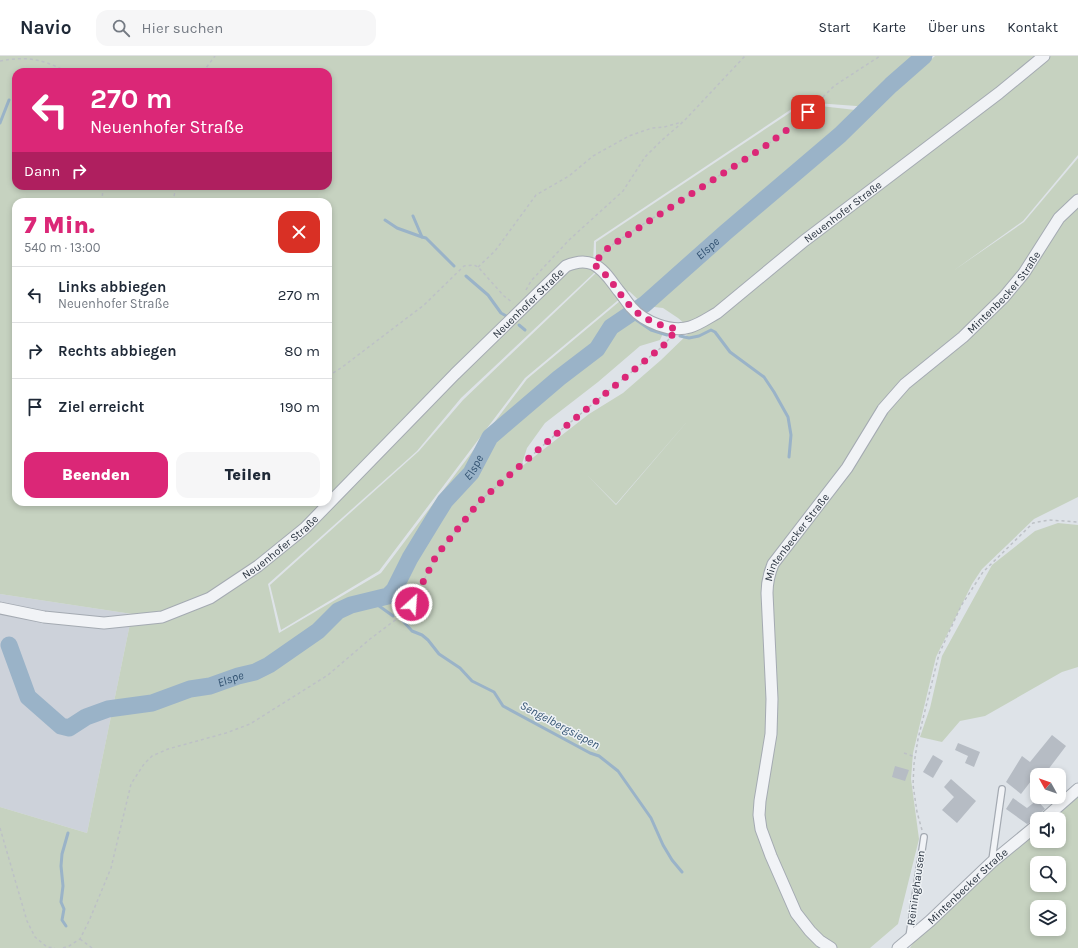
<!DOCTYPE html>
<html lang="de">
<meta charset="utf-8">
<style>
:root{--surface:#fff;--page:#f6f6f7;--text:#1f2937;--muted:#747a83;--line:#e0e1e3;--accent:#db2777}
body{margin:0;font-family:Karla,sans-serif;background:var(--page);color:var(--text);height:100vh;display:flex;flex-direction:column;font-size:15px;white-space:nowrap}
*{box-sizing:border-box;margin:0}
p{font-size:13px;color:var(--muted)}
.icon{flex:none;width:22px;height:22px;fill:none;stroke:currentColor;stroke-width:2;stroke-linecap:round;stroke-linejoin:round}
.map{position:relative;flex:1;overflow:hidden}
.drawer{position:absolute;left:12px;top:142px;width:320px;height:308px;display:flex;flex-direction:column;background:var(--surface);border-radius:12px;box-shadow:0 2px 6px #0003}
.drawer>*{flex:none}
.top-card{position:absolute;left:12px;top:12px;width:320px;height:122px;border-radius:12px;box-shadow:0 2px 6px #0003;background:#db2777;color:#fff;overflow:hidden}
.needle{width:26px;rotate:310deg}
.tools{position:absolute;left:1030px;top:712px;display:grid;gap:8px}
.tools a{display:grid;place-items:center;width:36px;height:36px;border-radius:8px;background:var(--surface);box-shadow:0 2px 6px #0003;font-size:20px}
.pin{position:absolute;display:grid;place-items:center;width:34px;height:34px;color:#fff;margin:-17px;border-radius:8px;box-shadow:0 2px 6px #0006}
.me{position:absolute;width:44px;margin:-22px;rotate:26deg;stroke-linejoin:round;filter:drop-shadow(0 0 3px #0008)}
.turn{display:flex;align-items:center;gap:14px;height:84px;padding:0 12px;font-size:18px}
.turn .icon{width:52px;height:52px;stroke-width:2.5}
.turn b{display:block;font-size:28px;line-height:34px}
.then{display:flex;align-items:center;height:38px;padding:0 12px;background:#0003;gap:8px;font-size:15px}
.round{display:grid;place-items:center;flex:none;width:42px;height:42px;border-radius:12px;background:var(--page)}
.headline{display:flex;align-items:center;justify-content:space-between;height:68px;padding:0 12px}
h1{font-size:24px;font-weight:800;line-height:30px;color:var(--accent)}
.primary-button{display:flex;gap:8px;margin-top:auto;padding:8px 12px}
.primary-button a{flex:1;height:46px;border-radius:12px;background:var(--accent);color:#fff;font-size:16px;font-weight:800;line-height:46px;text-align:center}
.primary-button a+a{background:var(--page);color:var(--text)}
ul{padding:0;list-style:none}
li{display:flex;align-items:center;gap:12px;height:56px;padding:0 12px;border-top:1px solid var(--line)}
li div{flex:1}
li b{display:block;font-size:15px}
li em{font-style:normal}
header{display:flex;align-items:center;gap:24px;box-sizing:border-box;height:56px;padding:0 20px;background:var(--surface);border-bottom:1px solid var(--line)}
header strong{font-size:19px}
nav{display:flex;gap:22px;margin-inline-start:auto;font-size:14px}
.search{width:280px;height:36px;background:var(--page);display:flex;align-items:center;gap:10px;box-sizing:border-box;padding:0 14px;border-radius:12px;color:var(--muted);font-size:15px}
.map>svg:first-child{display:block}
.built{fill:#cdd2da}
.green{fill:#c6d2c0;fill-rule:evenodd}
.lines{fill:none;stroke-linecap:round;stroke-linejoin:round}
.stream{stroke:#9ab3c8;stroke-width:3}
.river{stroke:#9ab3c8;stroke-width:17}
.building{fill:#b6bcc4}
.lane-casing{stroke:#a4aab2;stroke-width:8}
.street-casing{stroke:#a4aab2;stroke-width:13}
.path{stroke:#bdc1c6;stroke-width:1.5;stroke-dasharray:3 3;stroke-linecap:butt}
.lane{stroke:#f1f3f6;stroke-width:5.5}
.street{stroke:#f1f3f6;stroke-width:11}
.route{stroke:#db2777;stroke-width:7;stroke-dasharray:0 12.6}
.labels{text-anchor:middle;dominant-baseline:central;stroke-width:3;stroke-linejoin:round;paint-order:stroke}
.street-label{font-size:11px;fill:#28323e;stroke:#eef2f5}
.water-label{font-size:12px;font-style:italic;fill:#335372;stroke:#eef2f5}
</style>
<header>
<strong>Navio</strong>
<div class="search"><svg class="icon" aria-label="search" viewBox="0 0 24 24"><circle cx="10" cy="10" r="6"/><path d="M15 15l6 6"/></svg>Hier suchen</div>
<nav><a>Start</a><a>Karte</a><a>Über uns</a><a>Kontakt</a></nav>
</header>
<div class="map">
<svg width="1078" height="892" viewBox="0 0 1078 892">
<rect width="100%" height="100%" fill="#dee3e8"/>
<path class="built" d="M0,538L132,558L87,777L0,751Z"/>
<g class="green">
<path d="M0,0H928L870,51L802,46L594,185L593,208L595,216L461,342L417,395L268,528L279,577L381,517L527,323L620,245L665,273L660,284L640,290L598,326L545,367L527,392L521,411L589,358L623,337L661,304L692,274L678,262L663,252L645,250L629,235L525,322L379,515L281,574L270,529L419,395L463,344L596,217V186L803,48L873,56L935,0H1038L1044,6L1051,0H1078V99L1023,165L953,215L1024,166L1078,102V441L1034,463L982,513L972,528L936,601L913,697L911,723L919,783L898,868L870,892H0V751L87,777L132,558L0,538ZM16,16H328V130H16ZM16,146H328V446H16ZM691,361L616,449L587,419L616,448Z"/>
<path d="M1058,467L1078,469V611L1062,616L985,660L960,665L942,686L920,681L930,652L942,600L992,509L1035,475Z"/>
<path d="M1078,740V892H910L913,887L1004,802L1037,775V785H1059V763H1052ZM1037,807H1059V829H1037ZM1037,851H1059V873H1037Z"/>
</g>
<g class="lines">
<g class="stream">
<path d="M0,67L9,44"/>
<path d="M413,160L422,181L426,182L454,210"/>
<path d="M385,164L397,172L422,181"/>
<path d="M466,220L488,239L501,257L508,261"/>
<path d="M629,259L651,274L667,279"/>
<path d="M519,269L525,274"/>
<path d="M680,280L689,282L699,280L711,274L715,276L730,296L764,321L774,336L788,361L791,379L789,401"/>
<path d="M366,545L375,547L393,560"/>
<path d="M403,565L412,575L422,579L428,584L439,598L460,612L472,625L494,636L503,650L590,697L599,700L618,715L651,762L663,789L672,804L682,816"/>
<path d="M66,870L62,864L64,853L61,846L63,830L61,810L62,798L68,777"/>
</g>
<path class="river" id="s1" d="M9,589L28,641L61,670L69,672L86,661L108,653L152,647L190,633L210,630L238,620L255,616L269,609L318,575L338,555L351,549L388,540L394,534L410,502L435,461L445,445L471,417L490,381L559,322L597,293L611,271L645,248L726,176L840,79L891,29L924,0"/>
</g>
<g class="building">
<path d="M1052,679L1066,690L1044,719H1037V729L1031,725L1021,738L1006,726L1022,700L1030,706Z"/>
<path d="M958,687L980,696L974,711L965,707L968,700L955,694Z"/>
<path d="M933,699L943,705L933,722L923,716Z"/>
<path d="M895,710L909,714L905,725L892,721Z"/>
<path d="M951,723L976,745L957,767L942,754L954,741L944,731Z"/>
<path d="M1013,742L1027,752L1037,744L1045,753L1039,758L1037,762L1027,768L1006,753Z"/>
</g>
<g class="lines">
<defs>
<g id="lane">
<path d="M992,804L1002,733"/>
<path d="M909,881L924,781"/>
</g>
<g id="street">
<path id="s2" d="M0,552L44,561L104,567L162,561L210,542L258,510L305,472L455,318L566,210C575,206 584,204 593,208C604,213 611,225 618,234C623,240 627,246 631,251C644,266 671,277 690,271C700,268 708,262 717,257L804,185L999,37L1044,0"/>
<path d="M1044,763L1078,733"/>
<path id="s3" d="M831,892L820,885L810,875L796,857L771,800L761,773L759,759L760,745L771,678L772,643L767,537C767,526 769,518 773,508L847,412L883,353L905,328L963,281L1004,241L1024,217L1059,162L1078,144"/>
<path id="s4" d="M898,892L930,865L992,806L1037,769"/>
</g>
</defs>
<use href="#lane" class="lane-casing"/>
<use href="#street" class="street-casing"/>
<g class="path">
<path d="M0,5C27,0 43,3 67,16"/>
<path d="M203,16L215,0"/>
<path d="M102,146L103,130"/>
<path d="M173,146L176,130"/>
<path d="M599,201L609,191L639,171L764,91L800,64L834,30L880,0"/>
<path d="M478,211L495,195L536,139L569,120L593,100L629,80L652,72L664,71L682,66"/>
<path d="M526,234L531,225L569,184L623,135L645,101L661,85L684,65L745,0"/>
<path d="M328,320L341,312L424,249L464,210L474,209L478,211L504,240L513,247"/>
<path d="M904,697L915,701"/>
<path d="M0,772L27,865L35,881L47,891L55,892"/>
<path d="M922,774L917,756L913,729L914,708L918,683L939,598L961,550L983,516L1033,467L1049,464L1078,466"/>
<path d="M80,883L92,892"/>
<path d="M63,892L69,890L80,883L89,865L111,812L131,728L144,708L152,700L168,693L226,677L250,668L328,619L370,583L402,559L412,548L436,500L480,445L555,379L663,290L669,283"/>
</g>
<use href="#lane" class="lane"/>
<use href="#street" class="street"/>
</g>
<g class="lines">
<path class="route" d="M412,548L436,500L480,445L555,379L663,290L677,273C661,270 644,264 632,252C618,238 610,219 593,208L609,191L764,91L800,64L808,56"/>
</g>
<g class="labels">
<g class="street-label">
<text stroke="none"><textPath href="#s2" startOffset="1046">Neuenhofer Straße</textPath></text>
<text stroke="none"><textPath href="#s3" startOffset="767">Mintenbecker Straße</textPath></text>
<text stroke="none"><textPath href="#s2" startOffset="650">Neuenhofer Straße</textPath></text>
<text stroke="none"><textPath href="#s3" startOffset="443">Mintenbecker Straße</textPath></text>
<text stroke="none"><textPath href="#s2" startOffset="302">Neuenhofer Straße</textPath></text>
<text stroke="none"><textPath href="#s4" startOffset="93">Mintenbecker Straße</textPath></text>
<text transform="translate(916 832) rotate(-82)">Reininghausen</text>
</g>
<g class="water-label">
<text stroke="none"><textPath href="#s1" startOffset="939">Elspe</textPath></text>
<text stroke="none"><textPath href="#s1" startOffset="615">Elspe</textPath></text>
<text stroke="none"><textPath href="#s1" startOffset="278">Elspe</textPath></text>
<text transform="translate(560 669) rotate(28)">Sengelbergsiepen</text>
</g>
</g>
</svg>
<div class="tools">
<a><svg class="needle" viewBox="-14 -14 28 28"><path d="M0-13l5 13h-10z" fill="#e53935"/><path d="M0 13l5-13h-10z" fill="#747a83"/></svg></a>
<a><svg class="icon" aria-label="sound" viewBox="0 0 24 24"><path d="M4 9h4l5-4v14l-5-4H4zM17 9q2 3 0 6"/></svg></a>
<a><svg class="icon" aria-label="search" viewBox="0 0 24 24"><circle cx="10" cy="10" r="6"/><path d="M15 15l6 6"/></svg></a>
<a><svg class="icon" aria-label="layers" viewBox="0 0 24 24"><path d="M12 4l9 5-9 5-9-5zM3 14l9 5 9-5"/></svg></a>
</div>
<div class="pin" style="left:808px;top:56px;background:#d93025"><svg class="icon" aria-label="arrive" viewBox="0 0 24 24"><path d="M6 21V4h12l-3 4 3 4H6"/></svg></div>
<svg class="me" style="left:412px;top:548px" viewBox="-20 -20 40 40"><circle r="17" fill="#db2777" stroke="#fff" stroke-width="3"/><path d="M0-11L8 9 0 5-8 9z" fill="#fff"/></svg>
<div class="top-card">
<div class="turn"><svg class="icon" aria-label="left" viewBox="0 0 24 24"><path d="M17 20v-9H6M10 6l-5 5 5 5"/></svg><div><b>270 m</b>Neuenhofer Straße</div></div>
<div class="then">Dann<svg class="icon" aria-label="right" viewBox="0 0 24 24"><path d="M7 20v-9h11M14 6l5 5-5 5"/></svg></div>
</div>
<section class="drawer">
<div class="headline"><div><h1>7 Min.</h1><p>540 m · 13:00</p></div><a class="round" style="background:#d93025;color:#fff"><svg class="icon" aria-label="close" viewBox="0 0 24 24"><path d="M6 6l12 12M18 6L6 18"/></svg></a></div>
<ul>
<li><svg class="icon" aria-label="left" viewBox="0 0 24 24"><path d="M17 20v-9H6M10 6l-5 5 5 5"/></svg><div><b>Links abbiegen</b><p>Neuenhofer Straße</p></div><em>270 m</em></li>
<li><svg class="icon" aria-label="right" viewBox="0 0 24 24"><path d="M7 20v-9h11M14 6l5 5-5 5"/></svg><div><b>Rechts abbiegen</b></div><em>80 m</em></li>
<li><svg class="icon" aria-label="arrive" viewBox="0 0 24 24"><path d="M6 21V4h12l-3 4 3 4H6"/></svg><div><b>Ziel erreicht</b></div><em>190 m</em></li>
</ul>
<div class="primary-button"><a>Beenden</a><a>Teilen</a></div>
</section>
</div>
